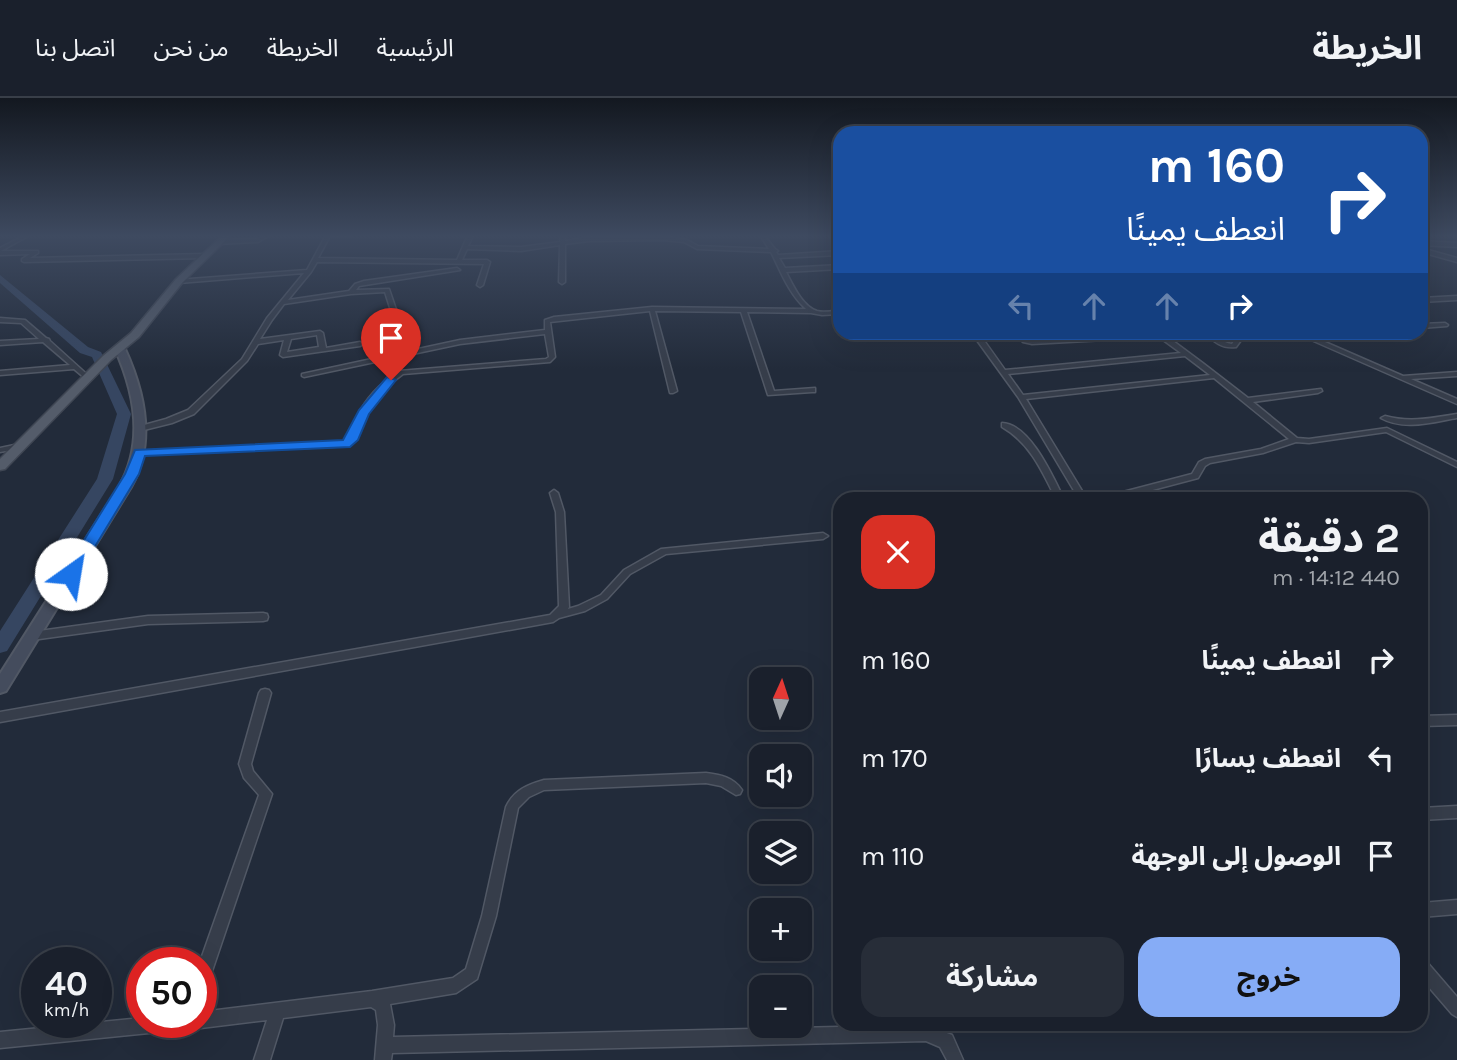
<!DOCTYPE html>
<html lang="ar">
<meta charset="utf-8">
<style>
:root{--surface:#1a202c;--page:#272d38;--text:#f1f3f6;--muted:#9fa3a9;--line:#383e48;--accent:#86acf6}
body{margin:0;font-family:Karla,"Noto Sans Arabic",sans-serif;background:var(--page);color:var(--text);direction:rtl;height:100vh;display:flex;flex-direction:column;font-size:26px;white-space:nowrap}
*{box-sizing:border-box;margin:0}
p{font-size:23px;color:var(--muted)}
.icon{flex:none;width:38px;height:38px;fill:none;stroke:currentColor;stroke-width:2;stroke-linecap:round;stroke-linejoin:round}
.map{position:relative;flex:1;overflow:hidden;direction:ltr}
.panel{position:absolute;left:833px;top:394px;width:595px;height:539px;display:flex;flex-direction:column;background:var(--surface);border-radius:21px;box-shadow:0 7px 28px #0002,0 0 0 2px var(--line);direction:rtl}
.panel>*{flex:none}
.banner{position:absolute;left:833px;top:28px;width:595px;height:214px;border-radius:21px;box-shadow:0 7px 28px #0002,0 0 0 2px var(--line);direction:rtl;background:#1a4fa0;color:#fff;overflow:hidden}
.needle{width:46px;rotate:3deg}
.buttons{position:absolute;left:749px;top:569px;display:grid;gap:14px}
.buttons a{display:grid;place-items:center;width:63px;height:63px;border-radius:14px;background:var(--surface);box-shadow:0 7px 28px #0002,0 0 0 2px var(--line);font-size:35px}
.speed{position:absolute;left:21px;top:849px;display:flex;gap:14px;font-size:35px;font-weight:700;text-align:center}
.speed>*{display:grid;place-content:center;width:91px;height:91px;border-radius:50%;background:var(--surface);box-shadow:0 7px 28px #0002,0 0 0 2px var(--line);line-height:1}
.speed small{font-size:18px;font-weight:400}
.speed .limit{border:10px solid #d22;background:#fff;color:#111}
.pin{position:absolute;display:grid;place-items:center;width:60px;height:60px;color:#fff;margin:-72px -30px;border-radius:50% 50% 50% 0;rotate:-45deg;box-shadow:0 0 7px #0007}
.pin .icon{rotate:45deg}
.me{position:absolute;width:77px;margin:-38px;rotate:32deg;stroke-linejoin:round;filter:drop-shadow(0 0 5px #0008)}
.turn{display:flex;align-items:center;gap:24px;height:147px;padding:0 28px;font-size:32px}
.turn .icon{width:91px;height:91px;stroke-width:2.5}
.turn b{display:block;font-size:49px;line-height:60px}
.lanes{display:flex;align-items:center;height:66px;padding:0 28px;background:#0003;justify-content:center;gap:35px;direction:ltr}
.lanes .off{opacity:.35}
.round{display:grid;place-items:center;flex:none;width:74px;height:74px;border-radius:21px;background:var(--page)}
.head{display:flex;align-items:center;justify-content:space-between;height:119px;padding:0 28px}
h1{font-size:42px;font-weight:700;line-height:52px}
.button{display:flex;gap:14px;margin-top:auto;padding:14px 28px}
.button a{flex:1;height:80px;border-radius:21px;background:var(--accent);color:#111;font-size:28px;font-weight:700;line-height:80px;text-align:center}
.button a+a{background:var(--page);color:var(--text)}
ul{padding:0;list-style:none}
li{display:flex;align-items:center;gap:21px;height:98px;padding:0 28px}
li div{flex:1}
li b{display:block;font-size:26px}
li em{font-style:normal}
header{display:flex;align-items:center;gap:42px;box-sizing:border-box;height:98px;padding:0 35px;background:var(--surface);border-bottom:2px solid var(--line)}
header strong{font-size:33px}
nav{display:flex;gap:38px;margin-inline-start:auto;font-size:24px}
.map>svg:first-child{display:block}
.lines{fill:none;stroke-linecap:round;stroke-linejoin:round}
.river{fill:#364661;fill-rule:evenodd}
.street-casing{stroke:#515865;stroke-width:3}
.secondary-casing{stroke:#515865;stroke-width:4}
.primary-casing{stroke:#3f4653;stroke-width:3}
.street{fill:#363d4a;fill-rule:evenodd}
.secondary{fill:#444c5d;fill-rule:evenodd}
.primary{fill:#545c6a;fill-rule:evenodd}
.route{fill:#1a73e8;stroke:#114b97;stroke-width:2}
</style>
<header>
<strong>الخريطة</strong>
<nav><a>الرئيسية</a><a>الخريطة</a><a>من نحن</a><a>اتصل بنا</a></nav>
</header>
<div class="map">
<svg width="1457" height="962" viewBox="0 0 1457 962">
<rect width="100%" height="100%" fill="#222b3a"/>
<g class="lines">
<path class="river" d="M0,177L88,249L101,254L131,316L113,381L7,553L0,555V533L97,381L117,316L92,259L80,255L0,185Z"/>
<defs>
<g id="street">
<path d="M25,137H30L1,153H38V155L30,160L204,156L207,158L204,160L24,164L22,163V161L30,156L0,157V150Z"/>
<path d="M265,137H270L258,144L218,146L215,144L218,142L257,141Z"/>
<path d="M326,137H354L352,138H330L318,160L457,162L467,139L462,137L473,138L468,148L521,149L560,144L561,137H565V143L589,139L663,138L687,142L698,148L769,151L760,137H764L775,151L778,153L776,154L778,157L840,153V157L779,160L785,170L840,167V171L786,174C793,187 802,208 817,213C824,215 833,213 840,212V216L822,217L811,215L747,214L774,293L815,290V294H812L768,297L741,214L655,213L677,293L673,295H670L650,213L550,224L555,259L550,264L403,276C388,287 373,301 365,318C360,329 358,339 349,348L136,357L135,355L139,353L344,344C352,337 353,328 357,319C366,300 382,284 399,273L546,261L549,259L545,236L460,246L304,279L302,278V276L460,242L545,232V222L554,219L652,209L806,211C789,196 781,174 771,154L697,151L684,144L663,142L589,143L565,146V184L562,186L559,184L560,147L521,153L467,151L462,162H487L490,164L483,187L480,189L477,187L484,166L317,164L311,174L288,202L349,193L355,186L364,183L457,170L460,172L359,188L356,192L389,191L404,235L401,237L398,235L385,194L351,196L284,206L272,222L260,241L320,233L323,235L326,250L360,244L363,246L360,248L283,259L280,257L284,242L258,246L247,263L194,316L172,325L140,333H137V329L166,321L188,312L242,261L267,220L304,175L179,185L177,184V182L307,172ZM317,237L319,249L287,254L291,241Z"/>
<path d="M1421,143L1457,145V149L1421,147Z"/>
<path d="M1421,150L1457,160V164L1421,154Z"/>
<path d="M1457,198V202L1421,204V200Z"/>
<path d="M0,220L25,222L46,240L49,241L50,243L91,280L86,281L74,271L0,277V273L70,267L43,244L0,247V243L39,241L21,225L0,224Z"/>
<path d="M1445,225L1448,227L1447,228L1421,230V226Z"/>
<path d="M971,234H978L1005,272L1181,255L1159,239L1032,246L1023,244L1015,234H1022L1027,241L1032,242L1161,234L1204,266L1248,300L1321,291L1322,293L1318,295L1253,304L1297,340L1309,341L1387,330L1457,364V369L1386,334L1309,345L1296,344L1263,355L1210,365L1205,368L1198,380L1126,399L1123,398L1122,396L1123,394L1192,376L1199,364L1205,361L1261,351L1289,341L1214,280L1026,301L1087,401H1079L1018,299ZM1185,258L1210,277L1023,297L1008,276Z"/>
<path d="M1204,234C1215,234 1221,245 1232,246L1240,234H1247L1236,249C1222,251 1214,244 1204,234Z"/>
<path d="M1293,234H1302L1403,278L1457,274V278L1411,281L1457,301V306Z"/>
<path d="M1457,316V320C1433,324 1404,333 1381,320L1385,318C1410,325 1432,320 1457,316Z"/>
<path d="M1002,325C1030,326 1053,379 1064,401H1056C1042,373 1030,345 1002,329Z"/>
<path d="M19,346L23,348L22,350L0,354V350Z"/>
<path d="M554,392L558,395L564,414L569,509L568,511L578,508L601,497L624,472L661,451L823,435L828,438L823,441L666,456L630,476L607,501L585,513L559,520L553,524L0,624V614L550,517L559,508L556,414L550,395Z"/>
<path d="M263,515L267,516L268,519L267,522L263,523L148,526L32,542L28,541L27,538L28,535L32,534L148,518Z"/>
<path d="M265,591L269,592L271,595L251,666L253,673L272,696L209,882L206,887L201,889V864H200L259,697L244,680L239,666L259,595L261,592Z"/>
<path d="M1457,617V627L1421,628V618Z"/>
<path d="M706,675C721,677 733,679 742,692L740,696L736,697L721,688L706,685L544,692L529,699L518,710L496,818L477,881L456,895L390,906L394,927L393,939L926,927L952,937L963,962H947L940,949L926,943L392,955L391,962H375L378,927L376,912L371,909L283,920L270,962H254L267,922L201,930L195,928L194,924H201V914L372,893L453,880L466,871L482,818L506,709C514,692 527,687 544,682Z"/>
<path d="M1457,708V720L1421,722V710Z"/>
<path d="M1457,802V816L1421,819V805Z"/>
<path d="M1421,861L1426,863L1457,899V919L1452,916L1421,880Z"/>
<path d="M142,920V924H187L185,930L179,932L0,950V934Z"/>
</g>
<path id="secondary" d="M117,249L125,251C145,295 156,345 131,389L6,593L0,595V576L119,389C144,345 135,295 115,251Z"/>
<path id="primary" d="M223,137H231L182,185L139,239L111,262L5,371L0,372V361L103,258L131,235L176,181Z"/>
</defs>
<use href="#street" class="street-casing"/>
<use href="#secondary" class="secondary-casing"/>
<use href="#primary" class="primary-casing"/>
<use href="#street" class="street"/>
<use href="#secondary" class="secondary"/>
<use href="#primary" class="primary"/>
</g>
<linearGradient id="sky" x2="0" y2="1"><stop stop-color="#131820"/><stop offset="0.51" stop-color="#3e4a60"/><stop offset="1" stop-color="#3e4a60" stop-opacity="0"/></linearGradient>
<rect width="1457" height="271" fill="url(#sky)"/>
<path class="route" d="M387,279L396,282L369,316L358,342L350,349L145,358L139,376L76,480L71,481L63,476L125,376L135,352L343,342L359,312Z"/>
</svg>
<div class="buttons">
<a><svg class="needle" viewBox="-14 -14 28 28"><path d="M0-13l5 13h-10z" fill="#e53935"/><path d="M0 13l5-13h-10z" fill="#9fa3a9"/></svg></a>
<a><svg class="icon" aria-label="sound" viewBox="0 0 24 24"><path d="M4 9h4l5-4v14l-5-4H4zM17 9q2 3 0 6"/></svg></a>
<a><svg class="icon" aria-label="layers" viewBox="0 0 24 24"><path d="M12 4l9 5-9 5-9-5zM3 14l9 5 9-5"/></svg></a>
<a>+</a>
<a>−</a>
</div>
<div class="speed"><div>40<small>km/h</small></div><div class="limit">50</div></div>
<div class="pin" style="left:391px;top:282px;background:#d93025"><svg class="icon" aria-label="arrive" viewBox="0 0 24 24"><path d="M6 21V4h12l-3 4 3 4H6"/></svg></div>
<svg class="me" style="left:71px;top:476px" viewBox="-20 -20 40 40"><circle r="19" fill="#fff"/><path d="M0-13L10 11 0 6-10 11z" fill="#1a73e8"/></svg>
<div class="banner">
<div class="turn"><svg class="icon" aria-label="right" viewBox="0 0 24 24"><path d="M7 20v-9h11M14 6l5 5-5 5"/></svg><div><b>160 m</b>انعطف يمينًا</div></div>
<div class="lanes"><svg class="icon off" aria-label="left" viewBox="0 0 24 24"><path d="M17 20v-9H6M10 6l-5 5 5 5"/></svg><svg class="icon off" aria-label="ahead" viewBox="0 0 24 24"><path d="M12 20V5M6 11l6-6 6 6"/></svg><svg class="icon off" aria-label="ahead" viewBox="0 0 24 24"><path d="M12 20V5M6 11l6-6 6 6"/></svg><svg class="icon" aria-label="right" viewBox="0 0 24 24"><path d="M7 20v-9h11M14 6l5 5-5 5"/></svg></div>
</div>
<section class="panel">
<div class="head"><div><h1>2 دقيقة</h1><p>440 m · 14:12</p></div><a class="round" style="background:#d93025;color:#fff"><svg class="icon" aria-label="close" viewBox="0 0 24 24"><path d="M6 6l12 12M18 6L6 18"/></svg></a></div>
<ul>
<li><svg class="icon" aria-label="right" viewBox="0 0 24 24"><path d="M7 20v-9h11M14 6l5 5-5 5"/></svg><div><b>انعطف يمينًا</b></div><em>160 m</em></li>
<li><svg class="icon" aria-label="left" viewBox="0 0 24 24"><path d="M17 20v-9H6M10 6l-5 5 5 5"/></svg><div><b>انعطف يسارًا</b></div><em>170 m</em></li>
<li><svg class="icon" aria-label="arrive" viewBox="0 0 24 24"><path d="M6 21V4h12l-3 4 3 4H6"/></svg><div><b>الوصول إلى الوجهة</b></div><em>110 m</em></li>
</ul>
<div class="button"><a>خروج</a><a>مشاركة</a></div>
</section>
</div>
